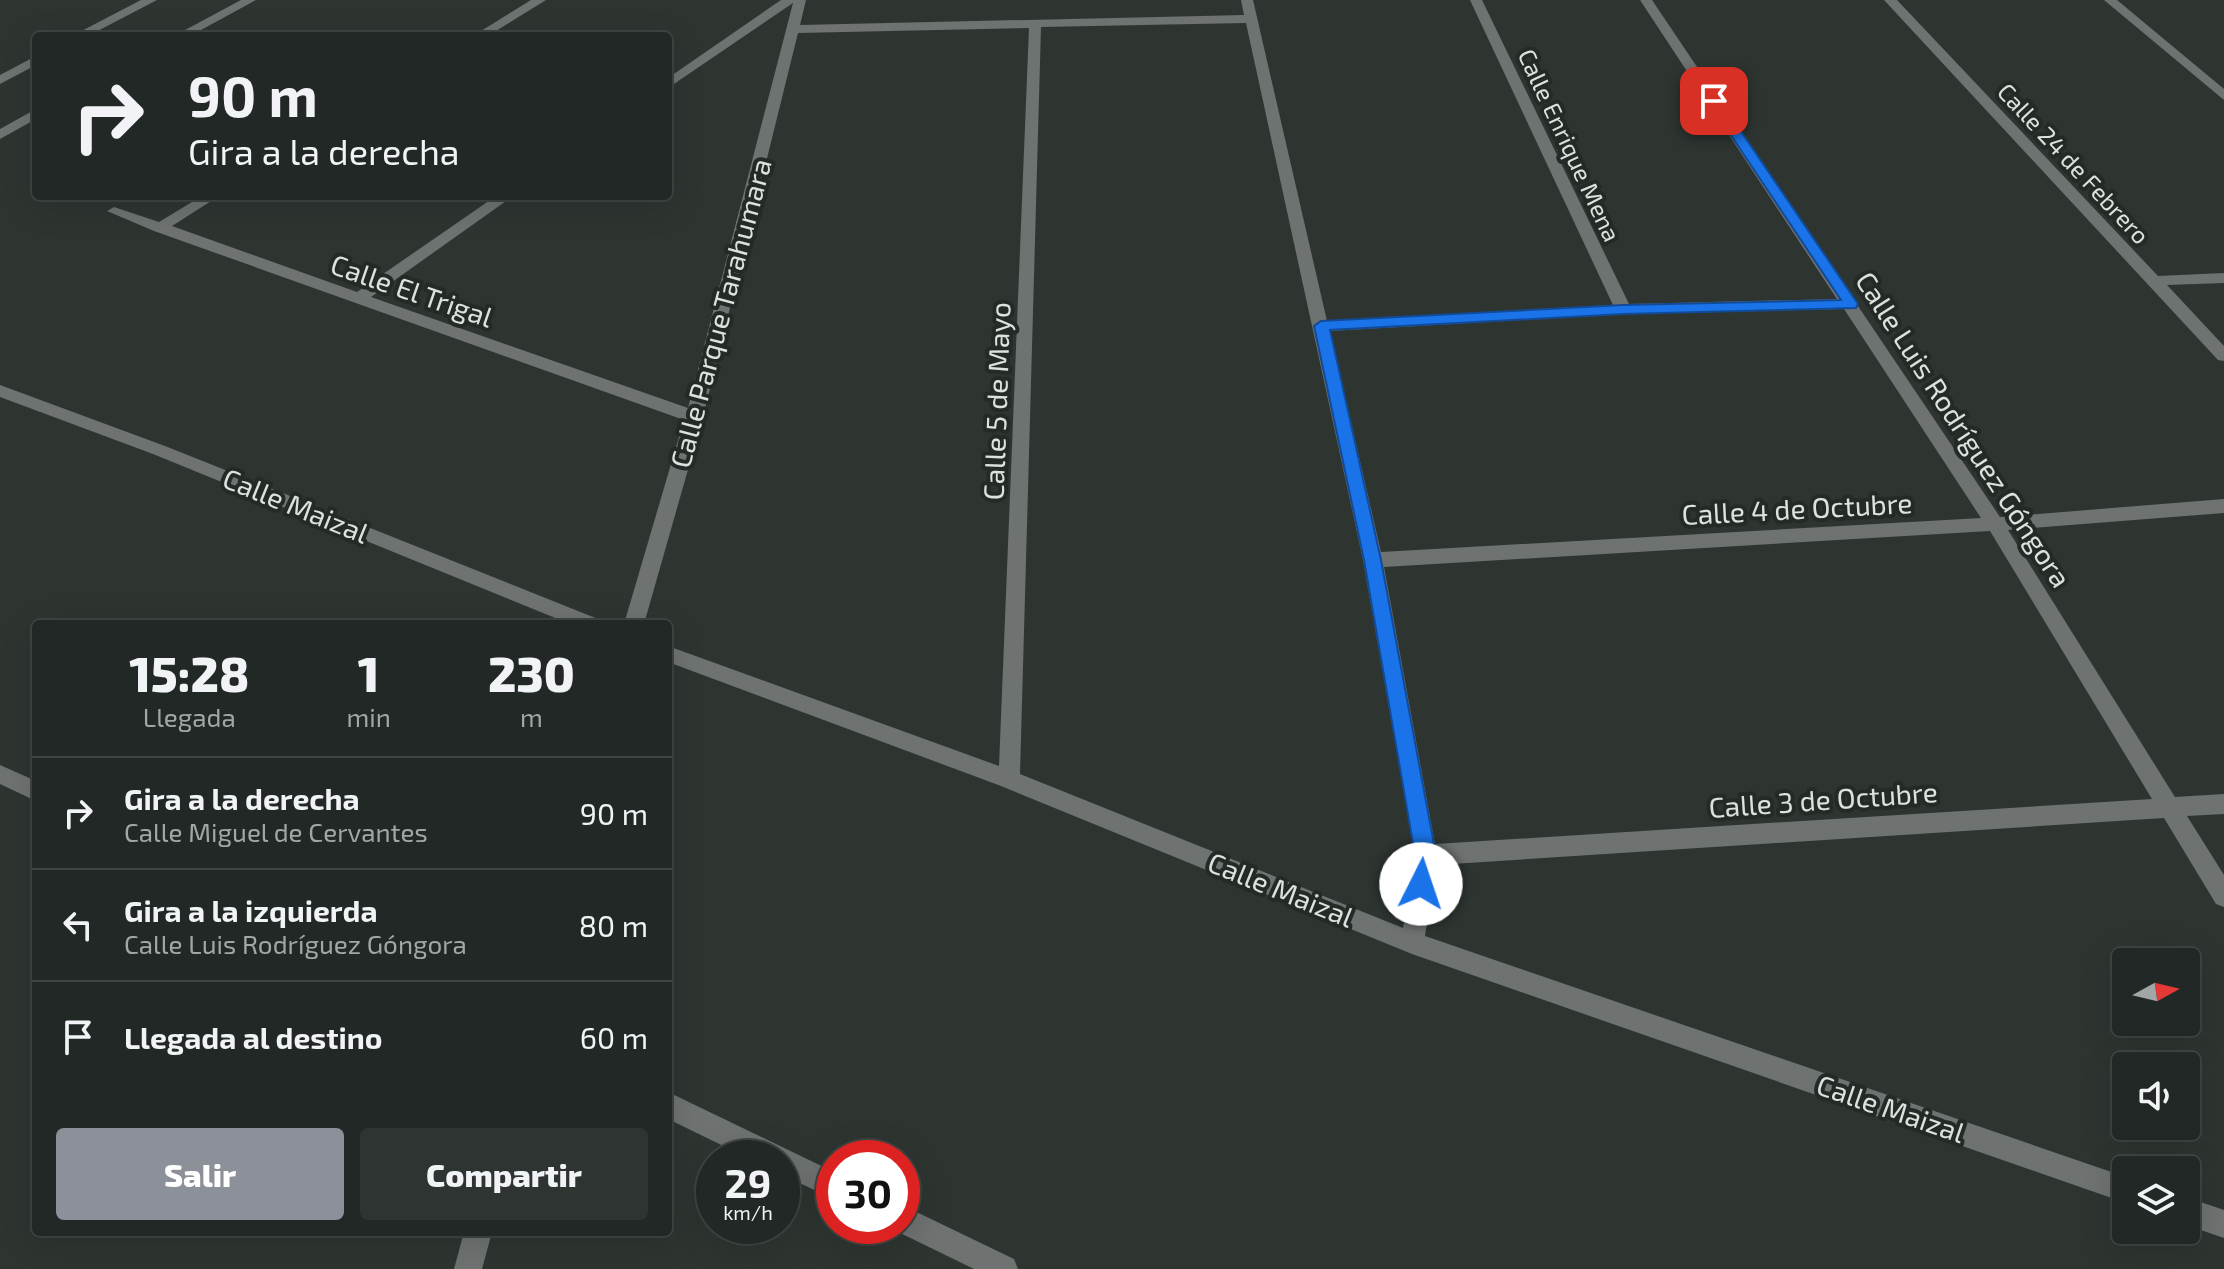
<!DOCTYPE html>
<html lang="es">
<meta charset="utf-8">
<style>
:root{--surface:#222825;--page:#2e3432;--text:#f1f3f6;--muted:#a2a6a7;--line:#3f4442;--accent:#8c9099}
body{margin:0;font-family:"Exo 2",sans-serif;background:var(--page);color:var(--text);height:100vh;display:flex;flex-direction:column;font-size:30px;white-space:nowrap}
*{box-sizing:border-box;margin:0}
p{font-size:26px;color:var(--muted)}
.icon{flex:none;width:44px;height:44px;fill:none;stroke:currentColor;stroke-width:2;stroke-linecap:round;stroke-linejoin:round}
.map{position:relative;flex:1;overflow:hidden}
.drawer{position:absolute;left:32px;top:620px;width:640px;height:616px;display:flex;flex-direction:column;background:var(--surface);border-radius:8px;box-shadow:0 8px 32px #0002,0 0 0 2px var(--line)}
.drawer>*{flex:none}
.guide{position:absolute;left:32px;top:32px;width:640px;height:168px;border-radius:8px;box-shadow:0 8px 32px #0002,0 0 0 2px var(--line);background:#222825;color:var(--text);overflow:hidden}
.needle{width:52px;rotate:82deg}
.tools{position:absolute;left:2112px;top:948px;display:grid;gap:16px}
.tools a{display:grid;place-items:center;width:88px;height:88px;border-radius:8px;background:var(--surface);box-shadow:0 8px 32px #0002,0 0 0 2px var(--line);font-size:40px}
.speed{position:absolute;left:696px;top:1140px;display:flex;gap:16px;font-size:40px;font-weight:700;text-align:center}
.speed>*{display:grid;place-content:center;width:104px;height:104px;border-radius:50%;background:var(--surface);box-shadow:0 8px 32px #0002,0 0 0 2px var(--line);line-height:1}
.speed small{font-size:20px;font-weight:400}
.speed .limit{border:12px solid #d22;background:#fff;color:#111}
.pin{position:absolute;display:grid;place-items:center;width:68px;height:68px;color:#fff;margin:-34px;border-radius:16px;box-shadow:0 4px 12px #0006}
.me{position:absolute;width:88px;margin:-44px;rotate:4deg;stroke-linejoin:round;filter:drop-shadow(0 0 6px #0008)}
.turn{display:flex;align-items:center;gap:28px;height:168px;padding:0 24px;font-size:36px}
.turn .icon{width:104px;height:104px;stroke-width:2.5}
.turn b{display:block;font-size:56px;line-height:68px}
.eta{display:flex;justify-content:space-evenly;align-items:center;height:136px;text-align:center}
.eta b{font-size:48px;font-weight:800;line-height:56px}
.primary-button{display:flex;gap:16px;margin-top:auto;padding:16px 24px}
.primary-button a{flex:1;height:92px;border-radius:8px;background:var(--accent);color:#fff;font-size:32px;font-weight:800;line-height:92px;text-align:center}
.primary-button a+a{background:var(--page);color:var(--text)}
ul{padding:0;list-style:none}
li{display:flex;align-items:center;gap:24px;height:112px;padding:0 24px;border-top:2px solid var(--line)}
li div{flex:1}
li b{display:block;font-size:30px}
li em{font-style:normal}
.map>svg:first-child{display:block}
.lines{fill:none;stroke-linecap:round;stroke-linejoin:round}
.minor{fill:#6e7271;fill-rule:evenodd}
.route{fill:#1a73e8;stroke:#114b97;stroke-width:2}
.labels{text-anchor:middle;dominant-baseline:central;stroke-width:8;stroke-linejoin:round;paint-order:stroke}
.far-street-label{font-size:24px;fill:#dde2df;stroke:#242b27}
.street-label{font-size:28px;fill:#dde2df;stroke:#242b27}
</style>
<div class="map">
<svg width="2224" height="1269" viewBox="0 0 2224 1269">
<rect width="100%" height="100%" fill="#2e3531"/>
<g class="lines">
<g class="minor">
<path d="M141,0H157L88,36H72Z"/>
<path d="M241,0H256L190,36H174Z"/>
<path d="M531,0H546L488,36H473Z"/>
<path d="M781,0H806L800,25L1244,15L1241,0H1253L1327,321L1613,305L1470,0H1482L1629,304L1837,299L1640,0H1652L2000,517L2224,499V513L2008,530L2175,797L2224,794V814L2187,816L2224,875V907L2216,904L2164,818L1436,865L1425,936L2126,1177V1203L1412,954L1001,786L668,662V646L999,766L1029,28L798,33L703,417L644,624H624L684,420L154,231L107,211L114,207L159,222L202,196H219L172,226L357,292L496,196H513L371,297L688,408L793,3L668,88V78ZM1246,23L1363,560L1415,855L1403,928L1020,774L1041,27ZM1844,309L1981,518L1381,552L1330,331L1623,314ZM1990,531L2152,799L1435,844L1384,567Z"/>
<path d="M1884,0H1897L2158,276L2224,273V283L2167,285L2224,346V361L2218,360Z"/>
<path d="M2104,0H2117L2224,89V100Z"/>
<path d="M36,56V65L0,84V75Z"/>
<path d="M36,109V119L0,139V129Z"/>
<path d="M0,385L165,446L598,619L601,624H570L153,454L0,397Z"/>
<path d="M0,765L36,781V801L0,784Z"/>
<path d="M668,1092L834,1172V1199L782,1175V1158H748L668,1119Z"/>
<path d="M2186,1197L2224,1210V1238L2186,1225Z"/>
<path d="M902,1205L1014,1259L1018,1269H974L892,1229L891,1226H902Z"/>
<path d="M464,1232H492L482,1269H454Z"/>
</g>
</g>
<path class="route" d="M1710,99H1719L1858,304L1856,308L1623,314L1330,330L1381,560L1436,855L1428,891L1421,894L1414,891L1410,884L1415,855L1364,560L1314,326L1321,321L1623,305L1841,300L1708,101Z"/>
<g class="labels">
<g class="far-street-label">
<text transform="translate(1570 145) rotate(65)">Calle Enrique Mena</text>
<text transform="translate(2074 163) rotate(47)">Calle 24 de Febrero</text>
</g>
<g class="street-label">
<text transform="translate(412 290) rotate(19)">Calle El Trigal</text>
<text transform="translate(720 313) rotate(-75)">Calle Parque Tarahumara</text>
<text transform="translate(996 401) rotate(-88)">Calle 5 de Mayo</text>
<text transform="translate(1964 429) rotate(57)">Calle Luis Rodríguez Góngora</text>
<text transform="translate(296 505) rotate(22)">Calle Maizal</text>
<text transform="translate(1797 508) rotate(-3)">Calle 4 de Octubre</text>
<text transform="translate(1823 799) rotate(-4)">Calle 3 de Octubre</text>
<text transform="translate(1281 889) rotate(22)">Calle Maizal</text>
<text transform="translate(1891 1108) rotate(19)">Calle Maizal</text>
</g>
</g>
</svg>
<div class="tools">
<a><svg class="needle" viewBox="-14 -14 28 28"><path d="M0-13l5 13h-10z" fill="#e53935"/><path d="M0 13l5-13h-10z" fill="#a2a6a7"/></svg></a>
<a><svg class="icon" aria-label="sound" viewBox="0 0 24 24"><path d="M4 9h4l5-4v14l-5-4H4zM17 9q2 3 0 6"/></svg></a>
<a><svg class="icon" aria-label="layers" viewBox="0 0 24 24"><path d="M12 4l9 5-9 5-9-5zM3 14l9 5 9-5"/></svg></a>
</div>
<div class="speed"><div>29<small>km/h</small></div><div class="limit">30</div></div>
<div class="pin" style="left:1714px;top:101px;background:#d93025"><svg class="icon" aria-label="arrive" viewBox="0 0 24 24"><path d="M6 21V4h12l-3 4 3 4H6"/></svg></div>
<svg class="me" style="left:1421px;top:884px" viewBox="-20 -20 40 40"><circle r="19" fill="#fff"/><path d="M0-13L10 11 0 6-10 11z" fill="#1a73e8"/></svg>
<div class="guide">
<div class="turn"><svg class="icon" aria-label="right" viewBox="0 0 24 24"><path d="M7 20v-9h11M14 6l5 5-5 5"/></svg><div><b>90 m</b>Gira a la derecha</div></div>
</div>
<section class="drawer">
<div class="eta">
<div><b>15:28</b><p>Llegada</p></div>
<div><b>1</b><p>min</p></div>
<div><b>230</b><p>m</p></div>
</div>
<ul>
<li><svg class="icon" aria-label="right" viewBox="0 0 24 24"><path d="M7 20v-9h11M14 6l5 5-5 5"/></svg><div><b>Gira a la derecha</b><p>Calle Miguel de Cervantes</p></div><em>90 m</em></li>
<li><svg class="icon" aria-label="left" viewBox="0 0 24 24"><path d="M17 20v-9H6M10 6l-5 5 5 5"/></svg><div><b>Gira a la izquierda</b><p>Calle Luis Rodríguez Góngora</p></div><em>80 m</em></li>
<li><svg class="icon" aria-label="arrive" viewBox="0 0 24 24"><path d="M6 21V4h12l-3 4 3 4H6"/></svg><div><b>Llegada al destino</b></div><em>60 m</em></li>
</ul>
<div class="primary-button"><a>Salir</a><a>Compartir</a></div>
</section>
</div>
